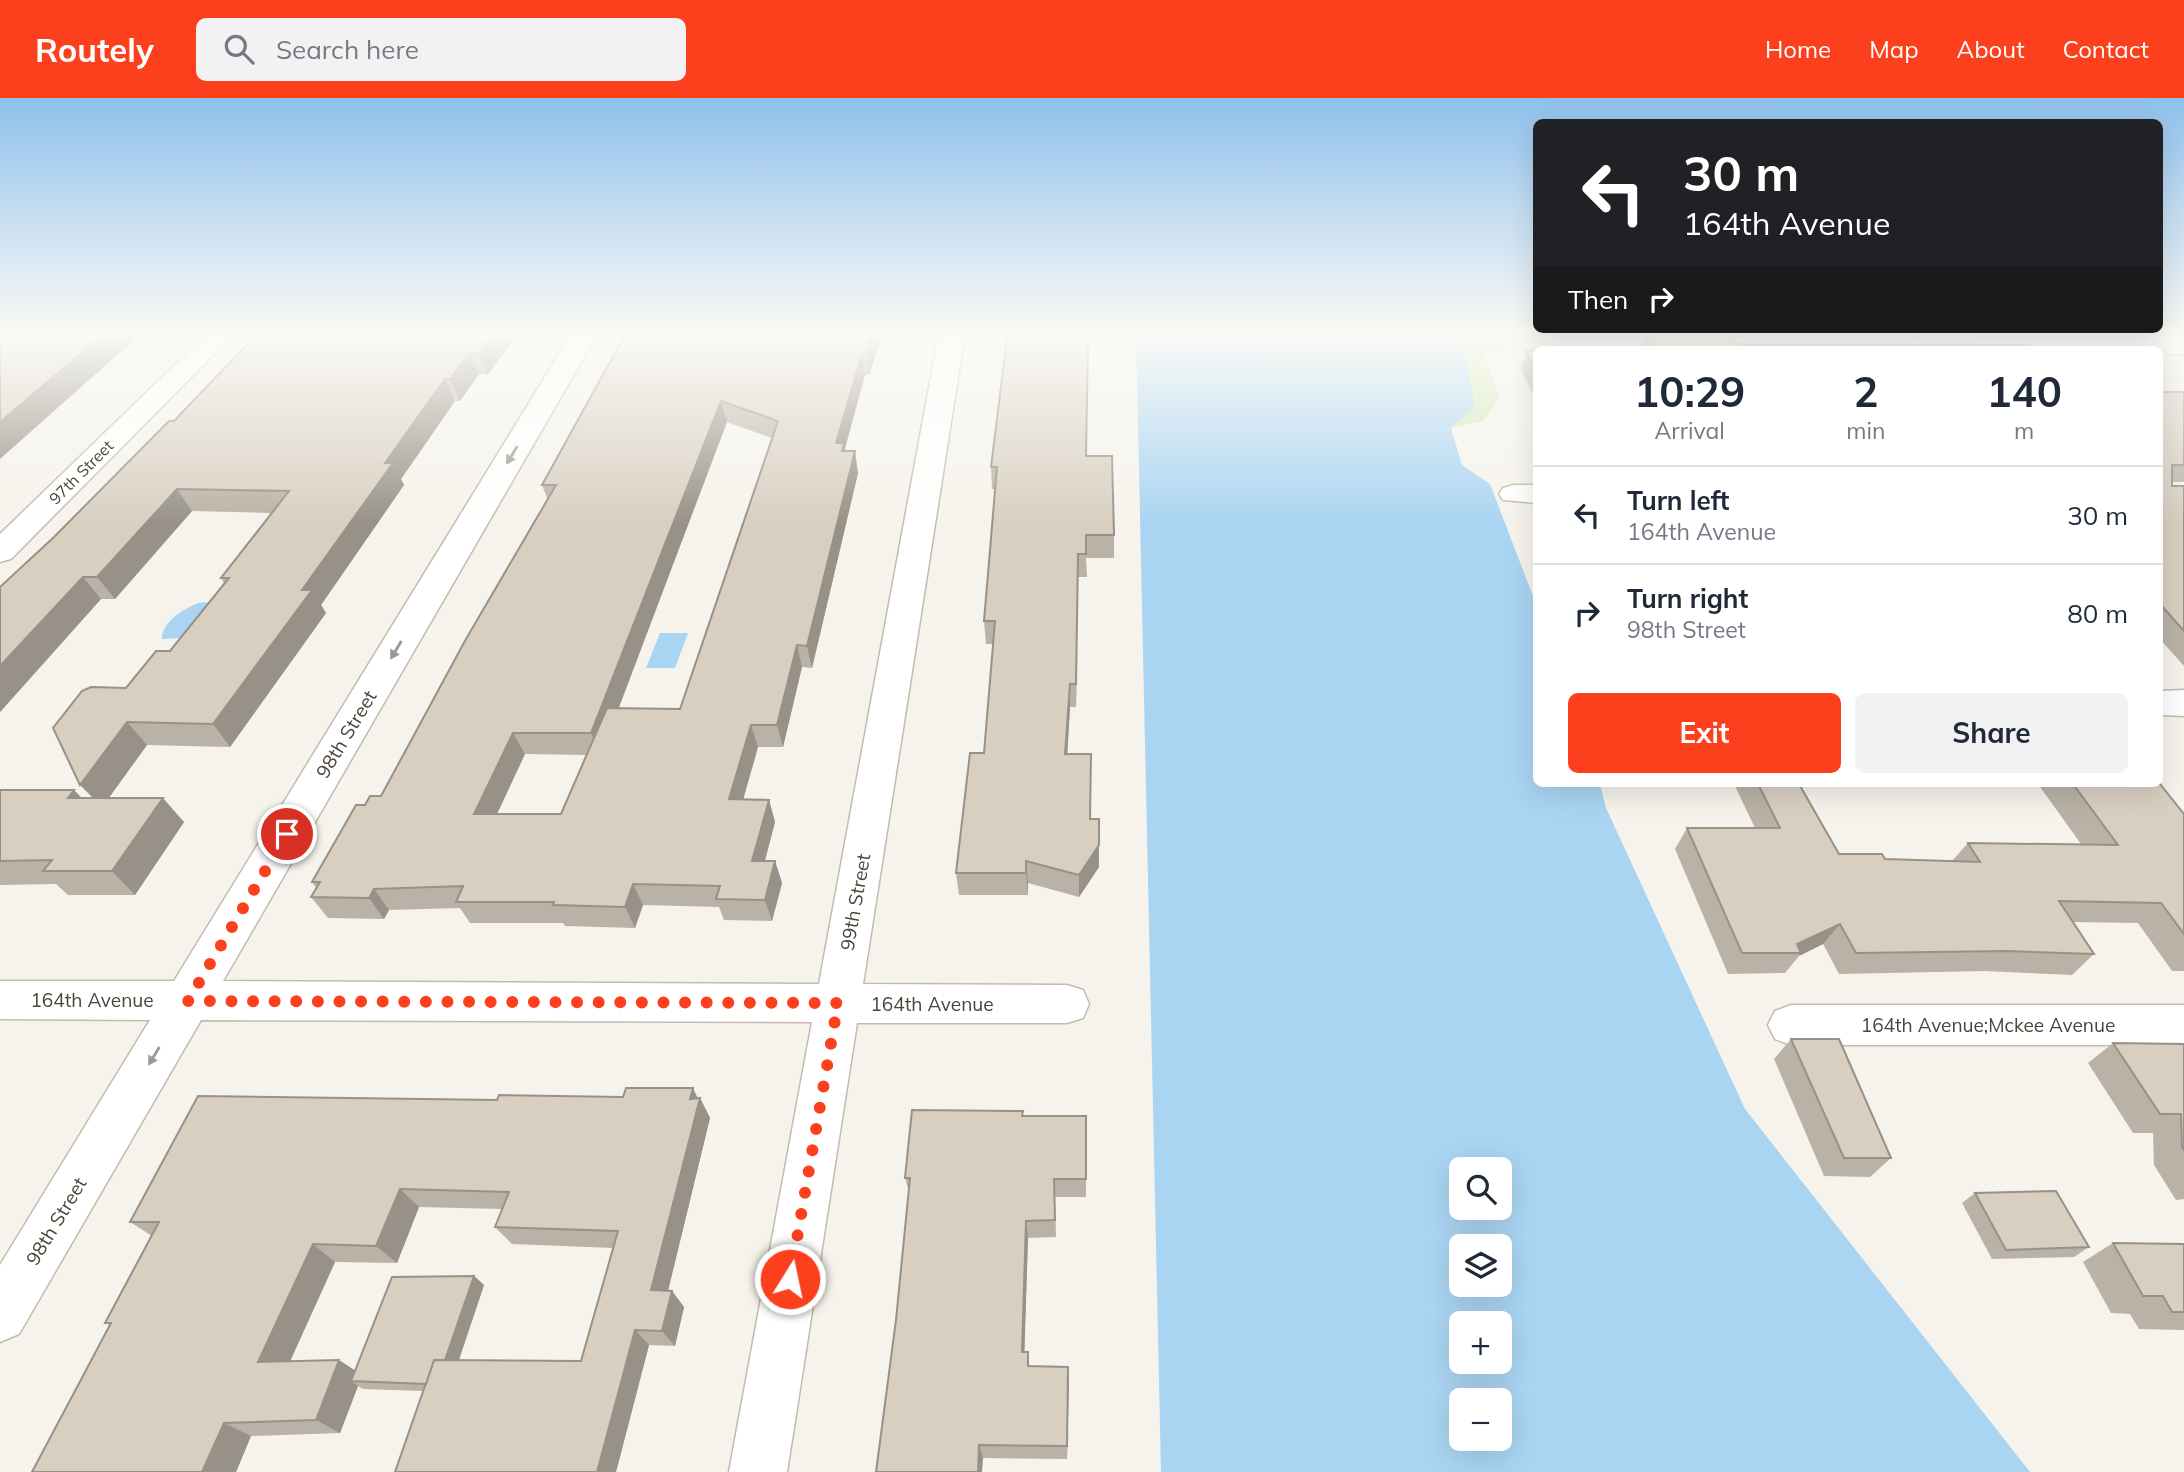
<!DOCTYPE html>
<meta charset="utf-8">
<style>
:root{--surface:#fff;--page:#f2f2f3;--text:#1f2937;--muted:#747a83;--line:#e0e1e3;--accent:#fc3f1d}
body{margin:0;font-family:Mulish,sans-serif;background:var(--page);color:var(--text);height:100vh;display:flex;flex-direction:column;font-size:26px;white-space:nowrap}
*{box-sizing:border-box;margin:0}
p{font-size:23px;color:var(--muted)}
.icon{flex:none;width:38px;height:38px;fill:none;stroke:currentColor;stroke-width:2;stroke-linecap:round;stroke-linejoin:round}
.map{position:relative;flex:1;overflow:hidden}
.details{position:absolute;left:1533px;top:248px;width:630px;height:441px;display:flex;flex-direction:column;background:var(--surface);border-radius:10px;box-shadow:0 7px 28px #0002}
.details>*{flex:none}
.banner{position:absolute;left:1533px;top:21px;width:630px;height:214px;border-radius:10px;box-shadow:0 7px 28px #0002;background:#202124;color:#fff;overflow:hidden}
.tools{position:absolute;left:1449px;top:1059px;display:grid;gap:14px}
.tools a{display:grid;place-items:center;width:63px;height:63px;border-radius:10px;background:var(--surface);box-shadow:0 7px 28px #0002;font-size:35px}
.pin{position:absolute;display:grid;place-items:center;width:60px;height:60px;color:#fff;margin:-30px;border:4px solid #fff;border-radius:50%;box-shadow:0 2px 7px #0007}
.me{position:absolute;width:77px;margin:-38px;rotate:10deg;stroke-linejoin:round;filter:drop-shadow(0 0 5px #0008)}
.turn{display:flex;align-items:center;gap:24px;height:147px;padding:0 35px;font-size:32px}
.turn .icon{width:91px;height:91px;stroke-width:2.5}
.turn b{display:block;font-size:49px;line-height:60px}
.then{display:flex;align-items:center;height:66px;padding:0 35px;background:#0003;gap:14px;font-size:26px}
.eta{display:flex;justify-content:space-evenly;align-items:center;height:119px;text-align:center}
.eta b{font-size:42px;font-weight:700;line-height:49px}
.action{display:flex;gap:14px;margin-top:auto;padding:14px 35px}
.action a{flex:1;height:80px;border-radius:10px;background:var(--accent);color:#fff;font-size:28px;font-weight:700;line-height:80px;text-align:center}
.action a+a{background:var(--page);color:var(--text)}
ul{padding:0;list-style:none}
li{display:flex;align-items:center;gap:21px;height:98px;padding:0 35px;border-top:2px solid var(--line)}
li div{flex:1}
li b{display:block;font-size:26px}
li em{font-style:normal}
header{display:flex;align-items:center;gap:42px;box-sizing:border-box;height:98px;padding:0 35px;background:var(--accent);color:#fff}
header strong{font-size:33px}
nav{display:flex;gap:38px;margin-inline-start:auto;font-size:24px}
.search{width:490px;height:63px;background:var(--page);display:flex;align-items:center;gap:18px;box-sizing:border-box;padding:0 24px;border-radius:10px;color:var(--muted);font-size:26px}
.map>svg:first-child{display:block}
.green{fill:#d2eab5}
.water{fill:#a9d4f2;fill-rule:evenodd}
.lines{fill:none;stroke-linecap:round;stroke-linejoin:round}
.lane-casing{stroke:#c2bbae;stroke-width:3}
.street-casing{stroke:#c2bbae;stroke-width:3}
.lane{fill:#fff;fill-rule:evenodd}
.street{fill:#fff;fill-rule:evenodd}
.wall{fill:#bab2a6;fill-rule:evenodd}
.shaded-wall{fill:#979187}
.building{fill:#d8cfc1;stroke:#979187;stroke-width:2;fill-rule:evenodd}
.oneway{fill:#9c9892}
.route{stroke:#fc3f1d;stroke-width:12;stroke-dasharray:0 21.6}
.labels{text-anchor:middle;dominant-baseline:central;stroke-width:5;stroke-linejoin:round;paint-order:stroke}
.far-street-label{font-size:16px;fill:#4b4439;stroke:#fff}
.street-label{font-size:19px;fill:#4b4439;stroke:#fff}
</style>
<header>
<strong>Routely</strong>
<div class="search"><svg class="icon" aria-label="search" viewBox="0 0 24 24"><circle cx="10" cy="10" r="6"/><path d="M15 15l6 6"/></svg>Search here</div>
<nav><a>Home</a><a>Map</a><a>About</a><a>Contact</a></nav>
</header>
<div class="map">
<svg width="2184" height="1374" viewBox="0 0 2184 1374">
<rect width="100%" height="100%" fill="#f6f3ec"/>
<path class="green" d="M1461,235H1532L1542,252L1483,255L1500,300L1483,323L1451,330L1475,309Z"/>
<g class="water">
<path d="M1136,235H1461L1475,309L1451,330L1462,367L1490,386L1536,506V686H1600L1606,710L1745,1011L2030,1374H1161ZM1461,1071H1500V1110H1461ZM1461,1148H1500V1186H1461ZM1461,1225H1500V1264H1461ZM1461,1302H1500V1340H1461Z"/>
<path d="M203,504L209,505L183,540L162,541C161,524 188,507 203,504Z"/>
<path d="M660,535H688L675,570H646Z"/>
</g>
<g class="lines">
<defs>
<path id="lane" d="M1900,235H1913L1924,248L1913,251Z"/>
<g id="street">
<path d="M208,235H235L11,461L0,464V436Z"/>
<path d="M572,235H598L223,883L819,886L939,235H965L863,886L1067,887L1083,892L1089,906L1083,920L1067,925H857L787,1374H729L812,924L201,922L19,1236L0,1244V1167L150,922L0,921V883H174Z"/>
<path d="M1555,240H1692L1701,243L1705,248L1702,252H1545L1542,248L1546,243Z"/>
<path d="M1980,240H2184V256H2160V252H1970L1967,248L1971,243Z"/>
<path d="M1514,387H1536V405L1503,402L1499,396L1503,390Z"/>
<path d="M2184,592V618L2160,617V593Z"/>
<path d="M1791,907H2184V947H1791L1775,941L1768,927L1775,913Z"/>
</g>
</defs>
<use href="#lane" class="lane-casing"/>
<use href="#street" class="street-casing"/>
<use href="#lane" class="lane"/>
<use href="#street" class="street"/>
</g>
<g class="wall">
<path d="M258,235H518L488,276H479L460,303H455L401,381L404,387L321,507L326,515L230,649L147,647L109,700L184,724L135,797H68L56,786L0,787V692L93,700L126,590L170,553L224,485L221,480L272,415L192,413L115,501H101L0,614L54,439L174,323Z"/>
<path d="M626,235H883L869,277H865L845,350V353L858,375L812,570L802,569L783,649H758L743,702H769L775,724L765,763H775L782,785L772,823L724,822L719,809L643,807L635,830L565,828L563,825H470L460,810L389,812L384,821L328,820L311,799L316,790L312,784L365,707L381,698L548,402L542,387ZM727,324L772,340L680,611L618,610ZM525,656L587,657L561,716H497Z"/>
<path d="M1625,235H1709L1708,237H1627Z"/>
<path d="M1644,238L1733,244L1748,247L2035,252H1639Z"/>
<path d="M1084,242L1087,358L1114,437V460H1086L1087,479H1078L1076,609H1070L1067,656L1091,721L1099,769L1079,799L1028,785V797H959L956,775L984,655L993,546H986L984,523L995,391H992L991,369Z"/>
<path d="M1526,253H1536V302L1521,272Z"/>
<path d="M2160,294H2184V384H2172V388H2184V568L2160,541Z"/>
<path d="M1536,415V429L1534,423Z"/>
<path d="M1734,686H1799L1839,756L1885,761L1952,763L1968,745L2081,746L2038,686H2160L2184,716V873H2172L2138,825L2073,824L2094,856L2072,877L1985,873L1839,876L1823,846L1799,858L1785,875L1728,876L1675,751L1687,730H1755Z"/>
<path d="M1791,941L1891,1060L1870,1079L1824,1078L1774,961Z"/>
<path d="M2113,945L2184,946V1101L2176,1102L2154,1067L2153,1035H2133L2088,965Z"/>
<path d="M700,1000L710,1020L668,1193H672L684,1209L675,1248L649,1247L616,1374L423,1293L363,1291L358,1288L340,1335L251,1338L236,1374L110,1227L105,1225L152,1138L130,1124L497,1002ZM419,1109L502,1111L495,1129L512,1146L613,1150L581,1263L459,1262L484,1187L474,1178L355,1272L290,1263L335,1164L397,1165Z"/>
<path d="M1023,1018H1086V1099H1055L1056,1139L1028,1140L1024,1254L1030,1268L1068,1269L1067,1361L983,1360L896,1222L909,1094L905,1080Z"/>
<path d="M1975,1095L2089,1149L2074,1159L1992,1161L1962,1105Z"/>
<path d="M2113,1145L2184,1146V1232L2139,1231L2130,1216L2111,1215L2083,1164Z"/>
</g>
<g class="shaded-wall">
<path d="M105,235H142L0,361V324Z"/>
<path d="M494,235H518L488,276L479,255Z"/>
<path d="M873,235H883L869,277L866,256Z"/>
<path d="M470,255L479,276L460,303L450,281Z"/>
<path d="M862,256L865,277L845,350L847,366L836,345Z"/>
<path d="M445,281L455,303L401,381L404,387L321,507L326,515L230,649L213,626L302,492L385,365Z"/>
<path d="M721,303L727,324L601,657L591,635Z"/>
<path d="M855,353L858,375L812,570L807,548Z"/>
<path d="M177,391L192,413L115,501L97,479Z"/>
<path d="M1078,456V479L1076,609V586Z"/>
<path d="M83,479L101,501L0,614V568Z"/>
<path d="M797,547L802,569L783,649L777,627Z"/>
<path d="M1070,586V609L1066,679L1065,656Z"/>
<path d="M127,624L147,647L102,709L80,687Z"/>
<path d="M751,627L758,649L737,723L729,701Z"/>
<path d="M513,635L525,656L487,737L474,716Z"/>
<path d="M74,692L97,716L68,700Z"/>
<path d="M163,700L184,724L135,797L112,773Z"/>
<path d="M769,702L775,724L759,784L752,763Z"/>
<path d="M1099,747V769L1079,799V777Z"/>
<path d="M775,763L782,785L772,823L765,802Z"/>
<path d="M1026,763L1028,785V797L1026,775Z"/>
<path d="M633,786L643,807L635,830L625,809Z"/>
<path d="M374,791L389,812L384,821L369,800Z"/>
<path d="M1840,826L1823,846L1799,858L1801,855L1797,846Z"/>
<path d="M693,990L699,1003L700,1000L710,1020L664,1209L651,1192Z"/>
<path d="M400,1091L419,1109L397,1165L376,1148Z"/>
<path d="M1026,1123L1028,1140L1024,1269L1022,1254Z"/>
<path d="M313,1146L335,1164L283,1279L258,1264Z"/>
<path d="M474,1178L484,1187L448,1294L437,1286Z"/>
<path d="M672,1193L684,1209L675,1248L662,1233Z"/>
<path d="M635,1232L649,1247L616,1374H597Z"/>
<path d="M339,1262L362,1277L351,1283L358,1288L340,1335L316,1322Z"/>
<path d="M1068,1269L1069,1283L1067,1361V1348Z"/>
<path d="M224,1325L251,1338L236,1374H202Z"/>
<path d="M979,1347L983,1360L982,1374H978Z"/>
</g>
<g class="building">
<path d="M0,235H105L0,324Z"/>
<path d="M258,235H494L479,255H470L450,281H445L385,365H393L302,492H312L213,626L127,624L80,687L53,630L82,593L91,589L126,590L156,553H170L229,480H221L289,393L177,391L97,479H83L0,568V489L54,439L169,323H174Z"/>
<path d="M626,235H873L866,256H862L836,345H844L842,353H855L807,548L797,547L777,627H751L729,701L769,702L752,763H775L765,802L716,801L720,788L633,786L625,809L553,807L554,804H456L463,788L374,791L369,800L311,799L320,784H312L356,707H365L370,698H381L466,541L556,387H542ZM721,303L778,323L680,611L607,610L561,716H474L513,635H591Z"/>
<path d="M1008,235H1083V242H1088L1086,358H1112L1114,437H1086V456H1078L1076,586H1070L1065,656H1091L1090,721H1099V747L1079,777L1026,763V775H956L970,655H984L995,523H984L997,369H991L1006,248Z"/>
<path d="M1644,238H1728L1733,244L1748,247H2029L2035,252H1653Z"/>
<path d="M1526,253H1536V273Z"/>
<path d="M2160,294H2184V367H2172V388H2184V533L2160,506Z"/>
<path d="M1758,686H1799L1839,756H1882L1885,761L1980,764L1968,745L2118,747L2073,686H2160L2184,716V836L2161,805L2059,803L2094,856L2006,853L1856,855L1840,826L1797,846L1801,855H1742L1687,730H1780Z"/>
<path d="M0,692H74L68,700H163L112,773H43L52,762L0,763Z"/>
<path d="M1791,941H1839L1891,1060H1844Z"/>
<path d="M2113,945L2184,946V1052L2182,1049L2181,1016H2160Z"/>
<path d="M626,990H693L690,1001L700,1000L651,1192L672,1193L662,1233L635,1232L597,1374H395L434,1262L581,1263L618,1133L495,1129L509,1094L400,1091L376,1148L313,1146L258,1264L339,1262L316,1322L224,1325L202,1374H32L111,1225H105L159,1124H130L198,998L497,1002L499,997L623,999Z"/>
<path d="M912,1012L1023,1013L1022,1018H1086V1081H1054L1055,1122L1026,1123L1022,1254H1028V1268L1068,1269L1067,1348L979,1347L978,1374H876L896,1222L910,1080H905Z"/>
<path d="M2056,1093L2089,1149L2006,1152L1975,1095Z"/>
<path d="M2113,1145L2184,1146V1214H2172L2163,1198H2143Z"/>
<path d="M474,1178L445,1262H434L426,1286L351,1283L392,1179Z"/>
</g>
<defs><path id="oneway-solid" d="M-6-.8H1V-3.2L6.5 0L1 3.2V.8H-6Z" transform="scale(1.75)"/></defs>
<g class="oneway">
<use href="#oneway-solid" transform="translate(512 357) rotate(121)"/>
<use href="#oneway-solid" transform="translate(396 552) rotate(121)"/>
<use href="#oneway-solid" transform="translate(154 958) rotate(121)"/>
</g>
<linearGradient id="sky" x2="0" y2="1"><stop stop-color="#8fc1ec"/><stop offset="0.55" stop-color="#fbfaf6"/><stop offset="1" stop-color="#fbfaf6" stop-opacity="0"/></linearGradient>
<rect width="2184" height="427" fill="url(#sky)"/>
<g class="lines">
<path class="route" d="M287,736L188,903L838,905L790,1181"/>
</g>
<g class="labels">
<g class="far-street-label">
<text transform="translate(81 374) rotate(-45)">97th Street</text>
</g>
<g class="street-label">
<text transform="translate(346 636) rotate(-59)">98th Street</text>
<text transform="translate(855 804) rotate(-80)">99th Street</text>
<text x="92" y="902">164th Avenue</text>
<text x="932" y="906">164th Avenue</text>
<text x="1988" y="927">164th Avenue;Mckee Avenue</text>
<text transform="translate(56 1123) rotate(-59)">98th Street</text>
</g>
</g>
</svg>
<div class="tools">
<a><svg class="icon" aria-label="search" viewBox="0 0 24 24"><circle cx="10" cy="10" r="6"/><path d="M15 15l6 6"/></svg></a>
<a><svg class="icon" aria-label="layers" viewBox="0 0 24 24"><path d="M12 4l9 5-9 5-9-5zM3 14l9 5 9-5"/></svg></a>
<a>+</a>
<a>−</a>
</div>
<div class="pin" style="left:287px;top:736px;background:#d93025"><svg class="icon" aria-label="arrive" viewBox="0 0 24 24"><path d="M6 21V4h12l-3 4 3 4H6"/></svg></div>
<svg class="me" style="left:790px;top:1181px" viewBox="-20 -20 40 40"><circle r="17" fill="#fc3f1d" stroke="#fff" stroke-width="3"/><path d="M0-11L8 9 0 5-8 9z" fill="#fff"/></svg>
<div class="banner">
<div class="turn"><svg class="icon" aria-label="left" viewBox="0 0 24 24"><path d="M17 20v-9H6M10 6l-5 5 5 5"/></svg><div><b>30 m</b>164th Avenue</div></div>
<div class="then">Then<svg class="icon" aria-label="right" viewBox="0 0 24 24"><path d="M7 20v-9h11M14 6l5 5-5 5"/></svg></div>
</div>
<section class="details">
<div class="eta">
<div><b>10:29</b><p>Arrival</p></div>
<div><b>2</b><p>min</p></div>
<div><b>140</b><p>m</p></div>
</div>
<ul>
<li><svg class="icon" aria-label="left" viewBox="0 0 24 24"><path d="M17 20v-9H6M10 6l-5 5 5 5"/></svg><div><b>Turn left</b><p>164th Avenue</p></div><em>30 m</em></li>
<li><svg class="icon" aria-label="right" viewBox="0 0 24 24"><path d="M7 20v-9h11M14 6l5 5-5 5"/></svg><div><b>Turn right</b><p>98th Street</p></div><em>80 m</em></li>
</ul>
<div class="action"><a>Exit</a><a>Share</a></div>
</section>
</div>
